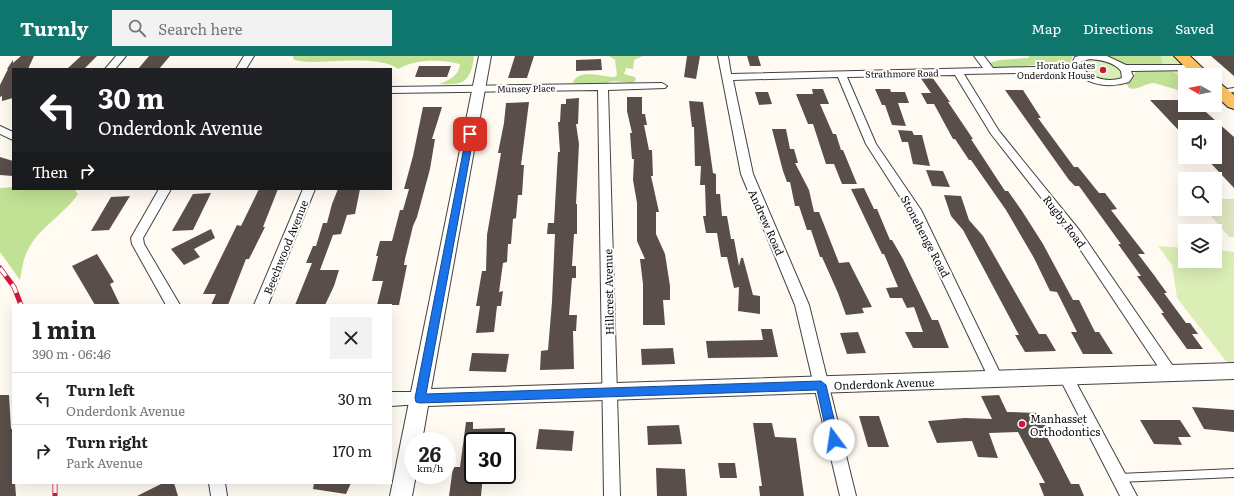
<!DOCTYPE html>
<meta charset="utf-8">
<style>
:root{--surface:#fff;--page:#f2f2f2;--text:#222;--muted:#767676;--line:#e0e0e0;--accent:#0f766e}
body{margin:0;font-family:Literata,serif;background:var(--page);color:var(--text);height:100vh;display:flex;flex-direction:column;font-size:15px;white-space:nowrap}
*{box-sizing:border-box;margin:0}
p{font-size:13px;color:var(--muted)}
.icon{flex:none;width:22px;height:22px;fill:none;stroke:currentColor;stroke-width:2;stroke-linecap:round;stroke-linejoin:round}
.map{position:relative;flex:1;overflow:hidden}
.panel{position:absolute;left:12px;top:248px;width:380px;height:180px;display:flex;flex-direction:column;background:var(--surface);border-radius:0px;box-shadow:0 4px 16px #0002}
.panel>*{flex:none}
.hud{position:absolute;left:12px;top:12px;width:380px;height:122px;border-radius:0px;box-shadow:0 4px 16px #0002;background:#202124;color:#fff;overflow:hidden}
.needle{width:26px;rotate:279deg}
.buttons{position:absolute;left:1178px;top:12px;display:grid;gap:8px}
.buttons a{display:grid;place-items:center;width:44px;height:44px;border-radius:0px;background:var(--surface);box-shadow:0 4px 16px #0002;font-size:20px}
.speed{position:absolute;left:404px;top:376px;display:flex;gap:8px;font-size:20px;font-weight:700;text-align:center}
.speed>*{display:grid;place-content:center;width:52px;height:52px;border-radius:50%;background:var(--surface);box-shadow:0 4px 16px #0002;line-height:1}
.speed small{font-size:10px;font-weight:400}
.speed .limit{border:2px solid #111;border-radius:6px;background:#fff;color:#111}
.pin{position:absolute;display:grid;place-items:center;width:34px;height:34px;color:#fff;margin:-17px;border-radius:8px;box-shadow:0 2px 6px #0006}
.me{position:absolute;width:44px;margin:-22px;rotate:346deg;stroke-linejoin:round;filter:drop-shadow(0 0 3px #0008)}
.turn{display:flex;align-items:center;gap:14px;height:84px;padding:0 20px;font-size:18px}
.turn .icon{width:52px;height:52px;stroke-width:2.5}
.turn b{display:block;font-size:28px;line-height:34px}
.then{display:flex;align-items:center;height:38px;padding:0 20px;background:#0003;gap:8px;font-size:15px}
.round{display:grid;place-items:center;flex:none;width:42px;height:42px;border-radius:0px;background:var(--page)}
.headline{display:flex;align-items:center;justify-content:space-between;height:68px;padding:0 20px}
h1{font-size:24px;font-weight:700;line-height:30px}
ul{padding:0;list-style:none}
li{display:flex;align-items:center;gap:12px;height:52px;padding:0 20px;border-top:1px solid var(--line)}
li div{flex:1}
li b{display:block;font-size:15px}
li em{font-style:normal}
header{display:flex;align-items:center;gap:24px;box-sizing:border-box;height:56px;padding:0 20px;background:var(--accent);color:#fff}
header strong{font-size:19px}
nav{display:flex;gap:22px;margin-inline-start:auto;font-size:14px}
.search{width:280px;height:36px;background:var(--page);display:flex;align-items:center;gap:10px;box-sizing:border-box;padding:0 14px;border-radius:0px;color:var(--muted);font-size:15px}
.map>svg:first-child{display:block}
.green{fill:#dbeeb6}
.forest{fill:#c1e194}
.cemetery{fill:#dee5bf}
.building{fill:#594e4a}
.lines{fill:none;stroke-linecap:round;stroke-linejoin:round}
.service-casing{stroke:#424242;stroke-width:2}
.minor-casing{stroke:#424242;stroke-width:2}
.tertiary-casing{stroke:#424242;stroke-width:2}
.primary-casing{stroke:#202020;stroke-width:2}
.service{fill:#fff;fill-rule:evenodd}
.minor{fill:#fff;fill-rule:evenodd}
.tertiary{fill:#fff;fill-rule:evenodd}
.primary{fill:#ffc362;fill-rule:evenodd}
.rail-casing{stroke:#cf1839;stroke-width:5}
.rail{stroke:#fff;stroke-width:3.5;stroke-dasharray:10;stroke-linecap:butt}
.route{fill:#1a73e8;stroke:#114b97}
.poi-dot{fill:#cf1839;stroke:#fff;stroke-width:1.5}
.labels{text-anchor:middle;dominant-baseline:central;stroke-width:4;stroke-linejoin:round;paint-order:stroke}
.far-poi-label{font-size:9px;fill:#0f0f0f;stroke:#fff;text-anchor:end}
.far-street-label{font-size:9px;fill:#0f0f0f;stroke:#fff}
.street-label{font-size:11px;fill:#0f0f0f;stroke:#fff}
.poi-label{font-size:11px;fill:#0f0f0f;stroke:#fff;text-anchor:start}
</style>
<header>
<strong>Turnly</strong>
<div class="search"><svg class="icon" aria-label="search" viewBox="0 0 24 24"><circle cx="10" cy="10" r="6"/><path d="M15 15l6 6"/></svg>Search here</div>
<nav><a>Map</a><a>Directions</a><a>Saved</a></nav>
</header>
<div class="map">
<svg width="1234" height="440" viewBox="0 0 1234 440">
<rect width="100%" height="100%" fill="#fffbf2"/>
<g class="green">
<path d="M1090,0L1124,12L1121,26L1088,21L1075,5Z"/>
<path d="M1161,0H1181L1202,19H1185V23L1173,16L1154,12L1163,5Z"/>
<path d="M1158,190L1185,192V205H1215V194L1234,196V313H1232L1177,242L1172,209Z"/>
</g>
<g class="forest">
<path d="M293,0H474C471,25 464,30 439,28C449,24 459,20 460,8C439,3 416,3 398,13C382,0 334,6 313,6C307,6 300,5 294,4Z"/>
<path d="M609,0H643L634,4L633,13L626,12L624,18L635,21L636,24L632,27C620,27 611,21 601,32L576,28L573,26C579,12 604,21 615,21L617,19L615,4Z"/>
<path d="M1029,0H1073L1069,10C1065,11 1061,11 1057,11C1051,10 1045,7 1039,8C1025,9 999,21 989,7L1000,4L1028,2Z"/>
<path d="M1100,0H1161L1163,7L1154,12L1173,16L1185,23V36L1154,27C1145,27 1138,35 1129,32L1126,27L1132,22L1137,13Z"/>
<path d="M13,131V133H74L78,138C65,158 37,173 28,194C23,202 22,214 20,224L0,196V132Z"/>
</g>
<path class="cemetery" d="M1215,143H1234V181H1229L1205,153H1215Z"/>
<g class="building">
<path d="M21,0H34L28,13H13V42L2,45V40L0,41V29L8,13H7L13,4V7Z"/>
<path d="M81,0H97L84,13H67Z"/>
<path d="M149,0H170L159,13H138Z"/>
<path d="M515,0H534L527,22H508Z"/>
<path d="M687,0H700L696,23L684,21Z"/>
<path d="M747,0H758L761,10H750Z"/>
<path d="M1211,0H1234V20Z"/>
<path d="M601,3L602,14L576,15V4Z"/>
<path d="M419,10H451L447,21H415Z"/>
<path d="M920,21H932L950,46H948L973,83H971L1005,135H1008L1022,155L1043,188L1073,244H1079L1095,276H1099L1113,298H1083L1071,276H1077L1057,236L1050,235L1034,202L1006,154L971,104H969L955,83H953L934,48H927L921,37H931Z"/>
<path d="M812,33H823L829,48H820L833,78H836L841,94H843L857,128H842L834,108H826L813,68H808L796,38H813Z"/>
<path d="M875,33H890L891,36H905L909,47H898L906,70L892,69L885,49H882Z"/>
<path d="M1005,34H1023L1041,62H1038L1074,111H1078L1099,137H1105L1117,153L1111,154L1145,198H1138L1157,223L1156,222L1167,237H1164L1186,267H1190L1198,278H1192L1203,293H1187L1161,257H1164L1137,220H1141L1118,188H1121L1079,130H1075L1069,124Z"/>
<path d="M755,36H768L772,48L759,49Z"/>
<path d="M627,41H642V58H645L647,69H644L649,94H652L653,120H651L659,156H656V178L665,198L670,230V244H663L665,269H643V228L640,203H645L637,185V147L633,124L634,103H632L630,77H632L627,55Z"/>
<path d="M579,42L578,68H576L579,88L576,148H577V178H574L572,210H576V222H572L569,259H577L576,275H573L574,313L540,314L541,295L548,294L552,246L555,178H547L548,167H554L558,96H560L558,66H560L561,48H566V43Z"/>
<path d="M1150,44H1185V49H1198L1234,81V132L1205,101H1215V71H1185V81Z"/>
<path d="M689,45L703,46L713,117L716,118V138H720L722,160H727L731,183H734L739,210L741,202H743L753,239L760,240V258L738,255L739,231L734,232L727,201H721L717,177H706L703,160H706L705,129H700L701,110H695L694,71H692Z"/>
<path d="M529,46L521,109H524L522,139H518L516,162L513,163L511,188H508L507,206L503,207L499,236L503,235L501,250H497L494,276L476,277L480,250H476L482,215H486L487,179L501,97H498L504,67L506,47Z"/>
<path d="M423,51H442L432,83H435L430,113L417,161L413,170L405,203L404,209H407L399,249H377L383,225H372L378,200H376L380,185H392L400,154H403L409,133H404L413,100Z"/>
<path d="M772,73H786L790,93H794L798,107H795L809,134L814,156H819L839,207L849,206L872,251L862,252L864,257L846,259L838,237L822,201H820L811,174H807L799,150H795L790,126H787L783,115Z"/>
<path d="M898,74L912,75L914,79H922L930,110L913,108L908,86H902Z"/>
<path d="M0,101L13,105V120L0,119Z"/>
<path d="M926,114L943,115L950,131L932,130Z"/>
<path d="M864,132L874,153H877L890,184H892L903,203L932,264H938L949,292H913L905,276H923L914,251L907,252L902,242H890L886,232L898,231L884,198H882L851,133Z"/>
<path d="M259,133H278L263,171H265L249,203H246L228,249H211L216,238H203L237,169L241,170Z"/>
<path d="M338,133H360L355,158L347,159L341,178L333,179L320,214H339L334,230L325,249H295L312,207H306L313,190H316L323,167H327L332,148Z"/>
<path d="M211,137L193,174L172,175L193,138Z"/>
<path d="M944,139L961,140L969,164L983,180L1039,278H1046L1056,295L1025,296L1015,279H1019L963,174L951,160Z"/>
<path d="M130,140L109,174L91,175L111,141Z"/>
<path d="M211,173L215,182L194,193L200,201L184,209L171,193Z"/>
<path d="M97,198L114,226L110,228L120,249H95L72,210Z"/>
<path d="M761,273H772L778,301L708,302L706,285L763,284Z"/>
<path d="M858,276L866,297L847,298L840,277Z"/>
<path d="M673,292L675,308L642,309L641,293Z"/>
<path d="M472,297L509,298L506,316L469,315Z"/>
<path d="M0,339H9L11,373L13,372V427H15L16,440H0Z"/>
<path d="M999,339L1007,356L1039,357L1049,377H1045L1071,428H1079L1084,440H1044L1039,427H1045L1018,376L989,377L998,402L978,401L972,385L937,387L928,365L965,362L992,363L981,340Z"/>
<path d="M1192,351L1234,354V376L1204,373Z"/>
<path d="M859,360H879L889,391H868Z"/>
<path d="M1140,364H1180L1191,381H1178L1182,389L1154,388Z"/>
<path d="M466,366H473V373L505,372L504,385H473V419H483L481,440H449L453,411H460Z"/>
<path d="M753,367H772L775,381L796,382L804,440H760L759,430H762Z"/>
<path d="M679,369L682,388L648,389L647,370Z"/>
<path d="M539,373L574,375L572,395L536,393Z"/>
<path d="M718,407H735L737,422H720Z"/>
<path d="M656,412L685,413L687,440H657Z"/>
<path d="M163,427H174L178,440H137Z"/>
<path d="M314,427H351L346,438L313,433Z"/>
</g>
<g class="lines">
<defs>
<g id="service">
<path d="M1234,32V36L1220,38L1217,36L1220,34Z"/>
<path d="M1234,413V421L1119,426L1116,425L1115,422L1116,419L1119,418Z"/>
</g>
<g id="minor">
<path d="M116,0H126L115,13H105Z"/>
<path d="M244,0H254L246,13H236Z"/>
<path d="M718,0H728L731,18L983,12L974,0H984L993,12L1071,10L1075,1L1079,0H1107L1126,9H1196V13L1193,14L1131,15L1133,20L1129,26C1111,32 1090,30 1075,16L964,18L999,75L1080,175L1175,313L1177,317L1175,321L1170,323L1165,321L1072,181L991,78L955,19L847,21L876,88L921,154L1003,323L1001,327L996,329L991,327L909,155L866,88L838,21L733,24L753,118L809,249L856,440H840L795,249L741,118ZM1090,3C1101,4 1114,6 1121,15L1122,22C1107,27 1089,22 1080,9L1082,5Z"/>
<path d="M662,27L667,30L665,32L608,34L620,440H604L598,34L391,37V31Z"/>
<path d="M0,70L13,76V84L0,78Z"/>
<path d="M159,133H171L143,182L144,188L180,249H166L132,188L131,182Z"/>
<path d="M303,133H315L268,249H254Z"/>
<path d="M1066,315L1071,317L1137,440H1120L1059,321L1061,317Z"/>
<path d="M391,336H420L425,337L428,342L425,347L420,348L391,350Z"/>
<path d="M209,427H225L227,440H211Z"/>
</g>
<path id="tertiary" d="M479,0H491L431,333L1234,307V323L428,350L422,385H413V419H416L412,440H390Z"/>
<g id="primary">
<path d="M1174,0H1190L1210,19H1193Z"/>
<path d="M1215,26L1221,28L1234,39V53L1228,51L1215,39Z"/>
</g>
</defs>
<use href="#service" class="service-casing"/>
<use href="#minor" class="minor-casing"/>
<use href="#tertiary" class="tertiary-casing"/>
<use href="#primary" class="primary-casing"/>
<use href="#service" class="service"/>
<use href="#minor" class="minor"/>
<use href="#tertiary" class="tertiary"/>
<use href="#primary" class="primary"/>
<defs>
<g id="rail">
<path d="M0,212L14,231L21,249"/>
<path d="M55,427V440"/>
</g>
</defs>
<use href="#rail" class="rail-casing"/>
<use href="#rail" class="rail"/>
</g>
<path class="route" d="M467,76L474,78L426,338L821,325L826,329L839,384L838,387L834,389L830,387L828,384L817,334L420,347L416,346L415,342Z"/>
<g class="poi-dot">
<circle cx="1103" cy="14" r="4"/>
<circle cx="1022" cy="368" r="4"/>
</g>
<g class="labels">
<g class="far-poi-label">
<text x="1095" y="9">Horatio Gates<tspan x="1095" dy="10">Onderdonk House</tspan></text>
</g>
<g class="far-street-label">
<text transform="translate(902 17) rotate(-1)">Strathmore Road</text>
<text transform="translate(526 32) rotate(-1)">Munsey Place</text>
</g>
<g class="street-label">
<text transform="translate(1065 165) rotate(53)">Rugby Road</text>
<text transform="translate(767 166) rotate(66)">Andrew Road</text>
<text transform="translate(926 180) rotate(62)">Stonehenge Road</text>
<text transform="translate(285 191) rotate(-68)">Beechwood Avenue</text>
<text transform="translate(608 236) rotate(-91)">Hillcrest Avenue</text>
<text transform="translate(884 327) rotate(-2)">Onderdonk Avenue</text>
</g>
<g class="poi-label">
<text x="1030" y="362">Manhasset<tspan x="1030" dy="13">Orthodontics</tspan></text>
</g>
</g>
</svg>
<div class="buttons">
<a><svg class="needle" viewBox="-14 -14 28 28"><path d="M0-13l5 13h-10z" fill="#e53935"/><path d="M0 13l5-13h-10z" fill="#767676"/></svg></a>
<a><svg class="icon" aria-label="sound" viewBox="0 0 24 24"><path d="M4 9h4l5-4v14l-5-4H4zM17 9q2 3 0 6"/></svg></a>
<a><svg class="icon" aria-label="search" viewBox="0 0 24 24"><circle cx="10" cy="10" r="6"/><path d="M15 15l6 6"/></svg></a>
<a><svg class="icon" aria-label="layers" viewBox="0 0 24 24"><path d="M12 4l9 5-9 5-9-5zM3 14l9 5 9-5"/></svg></a>
</div>
<div class="speed"><div>26<small>km/h</small></div><div class="limit">30</div></div>
<div class="pin" style="left:470px;top:78px;background:#d93025"><svg class="icon" aria-label="arrive" viewBox="0 0 24 24"><path d="M6 21V4h12l-3 4 3 4H6"/></svg></div>
<svg class="me" style="left:834px;top:384px" viewBox="-20 -20 40 40"><circle r="19" fill="#fff"/><path d="M0-13L10 11 0 6-10 11z" fill="#1a73e8"/></svg>
<div class="hud">
<div class="turn"><svg class="icon" aria-label="left" viewBox="0 0 24 24"><path d="M17 20v-9H6M10 6l-5 5 5 5"/></svg><div><b>30 m</b>Onderdonk Avenue</div></div>
<div class="then">Then<svg class="icon" aria-label="right" viewBox="0 0 24 24"><path d="M7 20v-9h11M14 6l5 5-5 5"/></svg></div>
</div>
<section class="panel">
<div class="headline"><div><h1>1 min</h1><p>390 m · 06:46</p></div><a class="round"><svg class="icon" aria-label="close" viewBox="0 0 24 24"><path d="M6 6l12 12M18 6L6 18"/></svg></a></div>
<ul>
<li><svg class="icon" aria-label="left" viewBox="0 0 24 24"><path d="M17 20v-9H6M10 6l-5 5 5 5"/></svg><div><b>Turn left</b><p>Onderdonk Avenue</p></div><em>30 m</em></li>
<li><svg class="icon" aria-label="right" viewBox="0 0 24 24"><path d="M7 20v-9h11M14 6l5 5-5 5"/></svg><div><b>Turn right</b><p>Park Avenue</p></div><em>170 m</em></li>
</ul>
</section>
</div>
